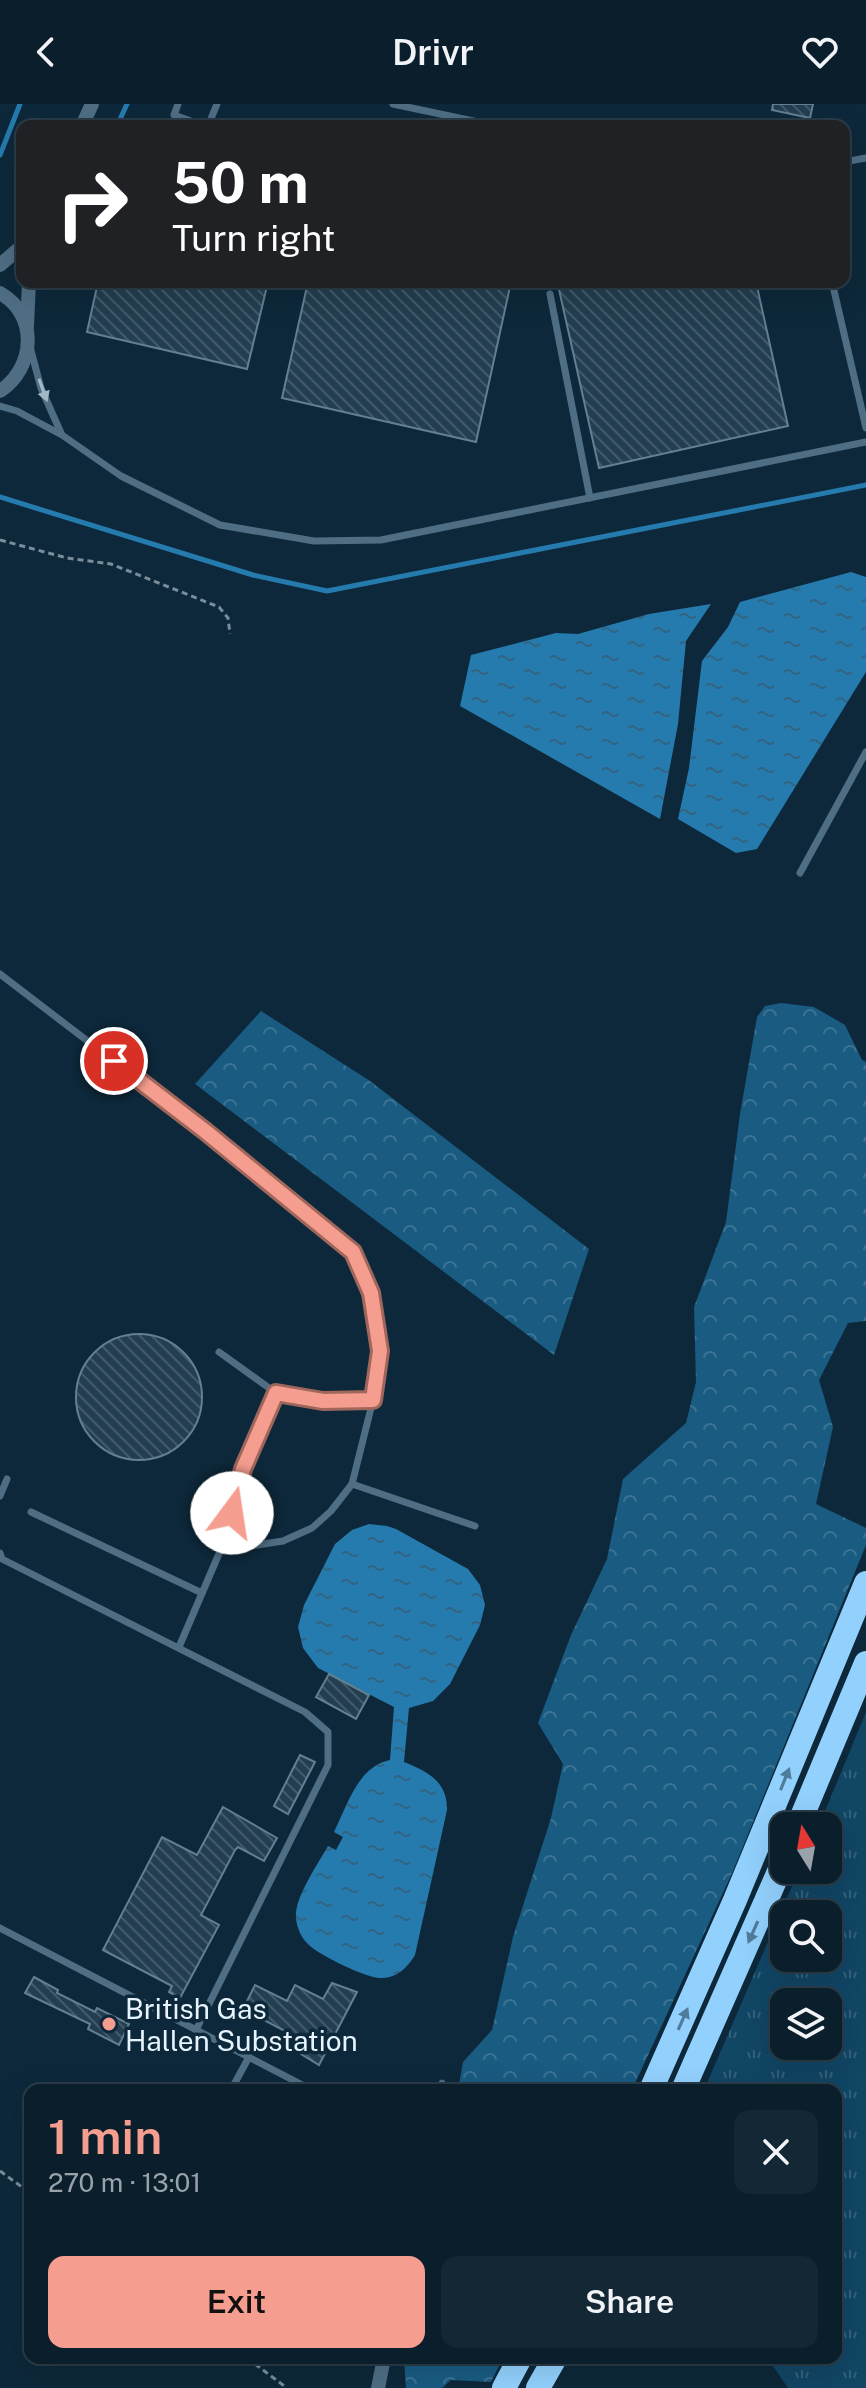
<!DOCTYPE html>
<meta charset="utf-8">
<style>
:root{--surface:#0a1e2c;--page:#132734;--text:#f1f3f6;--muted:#99a2a9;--line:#2a3c48;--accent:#f59d8e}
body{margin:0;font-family:"Public Sans",sans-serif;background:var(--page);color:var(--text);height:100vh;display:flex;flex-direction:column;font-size:30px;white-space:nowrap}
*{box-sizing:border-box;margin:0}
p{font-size:26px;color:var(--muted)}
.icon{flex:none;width:44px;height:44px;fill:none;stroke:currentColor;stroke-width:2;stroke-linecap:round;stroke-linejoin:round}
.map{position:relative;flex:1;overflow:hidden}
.side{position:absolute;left:24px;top:1980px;width:818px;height:280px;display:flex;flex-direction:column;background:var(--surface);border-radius:16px;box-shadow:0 8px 32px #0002,0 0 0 2px var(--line)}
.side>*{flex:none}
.hud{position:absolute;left:16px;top:16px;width:834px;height:168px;border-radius:16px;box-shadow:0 8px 32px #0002,0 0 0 2px var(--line);background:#202124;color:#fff;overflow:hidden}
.needle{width:52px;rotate:349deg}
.buttons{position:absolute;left:770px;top:1708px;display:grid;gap:16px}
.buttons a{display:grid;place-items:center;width:72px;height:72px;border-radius:16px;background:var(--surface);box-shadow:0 8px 32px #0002,0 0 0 2px var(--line);font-size:40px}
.pin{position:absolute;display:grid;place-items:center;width:68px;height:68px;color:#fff;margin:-34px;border:4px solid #fff;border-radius:50%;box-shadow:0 2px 8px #0007}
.me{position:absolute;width:88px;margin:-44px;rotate:14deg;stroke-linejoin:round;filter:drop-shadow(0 0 6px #0008)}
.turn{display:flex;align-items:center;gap:28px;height:168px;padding:0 24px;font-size:36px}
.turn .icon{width:104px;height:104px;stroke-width:2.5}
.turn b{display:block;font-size:56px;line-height:68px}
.round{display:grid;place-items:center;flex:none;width:84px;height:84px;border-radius:16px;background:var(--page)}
.head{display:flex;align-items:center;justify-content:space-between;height:136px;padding:0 24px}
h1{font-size:48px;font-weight:600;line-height:60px;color:var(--accent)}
.primary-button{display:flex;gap:16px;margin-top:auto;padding:16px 24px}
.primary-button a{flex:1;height:92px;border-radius:16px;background:var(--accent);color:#111;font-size:32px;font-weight:600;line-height:92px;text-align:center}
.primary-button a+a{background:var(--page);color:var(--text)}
header{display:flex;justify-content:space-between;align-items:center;height:104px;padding:0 24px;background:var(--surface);font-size:36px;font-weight:600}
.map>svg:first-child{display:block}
.grass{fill:url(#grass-tufts);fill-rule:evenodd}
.forest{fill:url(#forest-crowns)}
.water{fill:url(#water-ripples)}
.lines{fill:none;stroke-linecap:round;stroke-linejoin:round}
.stream{stroke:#257bae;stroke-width:5}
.building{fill:url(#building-back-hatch);stroke:#627f94;stroke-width:2}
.path{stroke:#798d9b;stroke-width:3;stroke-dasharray:6 4;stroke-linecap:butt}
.service{stroke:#4f6e84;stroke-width:7}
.minor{stroke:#4f6e84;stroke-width:14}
.motorway{stroke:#92d1fd;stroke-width:24}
.oneway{fill:#a3b8c7}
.oneway2{fill:#507c9c}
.route-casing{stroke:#9f665c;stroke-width:20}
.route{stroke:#f59d8e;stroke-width:14}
.poi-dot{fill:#f59d8e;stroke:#0d283a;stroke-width:3}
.labels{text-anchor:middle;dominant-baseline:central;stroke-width:7;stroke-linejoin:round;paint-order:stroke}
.poi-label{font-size:28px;fill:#e7f4fe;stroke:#0d283a;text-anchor:start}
</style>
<header><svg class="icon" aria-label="back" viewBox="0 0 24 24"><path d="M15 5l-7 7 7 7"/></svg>Drivr<svg class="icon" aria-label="heart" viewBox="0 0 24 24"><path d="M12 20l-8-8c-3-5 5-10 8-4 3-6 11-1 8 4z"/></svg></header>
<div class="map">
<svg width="866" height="2284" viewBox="0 0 866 2284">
<defs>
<pattern id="grass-tufts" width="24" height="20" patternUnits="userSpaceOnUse" patternTransform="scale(2)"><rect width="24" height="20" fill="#114665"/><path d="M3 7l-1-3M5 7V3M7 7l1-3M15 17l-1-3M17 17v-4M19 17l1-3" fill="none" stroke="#34617c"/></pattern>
<pattern id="forest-crowns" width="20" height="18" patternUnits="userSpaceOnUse" patternTransform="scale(2)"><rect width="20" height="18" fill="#1a5b82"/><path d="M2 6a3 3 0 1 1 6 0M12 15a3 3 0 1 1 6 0" fill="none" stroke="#3b7395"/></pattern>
<pattern id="water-ripples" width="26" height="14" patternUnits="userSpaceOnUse" patternTransform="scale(2)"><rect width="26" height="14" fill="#257bae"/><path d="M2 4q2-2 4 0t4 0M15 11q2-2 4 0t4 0" fill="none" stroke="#336482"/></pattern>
<pattern id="building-back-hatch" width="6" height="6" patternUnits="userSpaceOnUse" patternTransform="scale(2)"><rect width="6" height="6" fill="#233e50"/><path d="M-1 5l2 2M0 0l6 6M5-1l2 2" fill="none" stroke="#435a6a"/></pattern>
</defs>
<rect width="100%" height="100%" fill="#0d283a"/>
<path class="grass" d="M866,1608V2284H788L773,2262L772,2254H836V1986H704L799,1766H828V1722H819ZM828,1810V1854H784V1810ZM828,1898V1942H784V1898Z"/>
<g class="forest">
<path d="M781,899L814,903L845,921L862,956L866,958V1217L848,1219L819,1276L833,1323L816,1400L866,1424V1441L733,1767L632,1986H458L463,1958L492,1926L513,1833L551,1714L563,1660L538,1619L571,1531L607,1455L623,1375L686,1319L696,1278L694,1203L726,1118L740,1010L757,913L765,902Z"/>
<path d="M261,907L370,977L589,1145L554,1251L195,980Z"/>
<path d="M404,2254H503L491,2278L451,2276L442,2284H406Z"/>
</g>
<g class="water">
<path d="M851,468L866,473V568L757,745L736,749L678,715L689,664L702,557L728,523L740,498Z"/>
<path d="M711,500L686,537L678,620L660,715L460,602L471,551L556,529L578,530L649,510Z"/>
<path d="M369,1420L387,1422L396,1425L468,1465L480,1481L485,1501L480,1521L450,1580L433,1597L409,1604L404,1658C427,1667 448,1678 447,1706L415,1851C407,1864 397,1874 381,1874C368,1875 319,1851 309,1841C301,1834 297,1824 296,1814C294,1794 318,1760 328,1742L336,1746L343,1733L334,1728C347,1702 358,1662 390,1656L394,1603L318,1564L303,1544L298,1523L304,1501L335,1440L352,1426Z"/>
</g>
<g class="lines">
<g class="stream">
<path d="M117,22L127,0"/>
<path d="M0,51L20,0"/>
<path d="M0,393L253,471L327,487L866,381"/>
</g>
</g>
<g class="building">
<path d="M773,0H813L810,14L772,6Z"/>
<path d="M98,178H268L247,265L87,228Z"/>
<path d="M308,178H511L476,338L282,294Z"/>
<path d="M569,178H756L788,322L599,364L558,181Z"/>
<circle cx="139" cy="1293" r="63"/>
<path d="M329,1570L369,1591L356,1615L316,1593Z"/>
<path d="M300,1651L315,1658L288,1710L274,1702Z"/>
<path d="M223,1703L277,1734L264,1757L238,1743L235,1746L201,1811L219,1821L180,1894L169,1888L172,1882L103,1846L162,1733L197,1751Z"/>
<path d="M34,1873L58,1886L57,1889L95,1908L97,1904L129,1920L119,1941L88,1925L90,1920L25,1889Z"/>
<path d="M332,1879L357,1888L319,1961L296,1947L302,1936L243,1905L255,1881L287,1897L295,1881L323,1895Z"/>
</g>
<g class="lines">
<g class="path">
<path d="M0,436L67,454L111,460L219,503L228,514L230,530"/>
<path d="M0,2067L30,2089"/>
<path d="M247,2254L287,2284"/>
</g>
<g class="service">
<path d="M178,0L174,11L205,22"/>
<path d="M393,0L497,22"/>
<path d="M208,22L217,0"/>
<path d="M844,58L866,54"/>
<path d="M832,178L866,324"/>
<path d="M550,190L590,394"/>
<path d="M30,243L41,284L61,329"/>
<path d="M0,302L17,307L62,331L121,372L220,421L314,437L381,436L866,338"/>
<path d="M800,769L866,648"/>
<path d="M0,870L205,1027L353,1148L371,1189L380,1247L373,1296L352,1380L331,1407L312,1424L283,1437L250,1442L227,1431"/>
<path d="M219,1248L276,1289L323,1297L373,1296"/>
<path d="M352,1380L475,1422"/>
<path d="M0,1392L7,1375"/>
<path d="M31,1408L202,1489"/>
<path d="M0,1449L2,1455L305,1608L328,1628V1661L196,1926"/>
<path d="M179,1543L227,1431L243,1365L276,1289"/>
<path d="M0,1824L312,1986"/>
<path d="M231,1986L249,1953"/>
<path d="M440,1986L442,1979"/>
</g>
<g class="minor">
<path d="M82,22L92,0"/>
<path d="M0,161L22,142"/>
<path d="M0,189C39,211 35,264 0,287"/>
<path d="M27,222L29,178"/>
<path d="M378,2284L384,2254"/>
</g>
<g class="motorway">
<path d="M798,1722L866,1559"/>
<path d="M651,1986L735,1796L866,1479"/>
<path d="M683,1986L784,1756"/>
<path d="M504,2284L520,2254"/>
<path d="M538,2284L555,2254"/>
</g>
</g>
<defs><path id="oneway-solid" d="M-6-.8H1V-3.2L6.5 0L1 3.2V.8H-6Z" transform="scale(2)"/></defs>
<use class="oneway" href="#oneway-solid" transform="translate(43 286) rotate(70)"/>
<g class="oneway2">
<use href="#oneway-solid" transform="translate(785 1675) rotate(-68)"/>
<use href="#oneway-solid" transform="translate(753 1828) rotate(114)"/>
<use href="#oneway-solid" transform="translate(683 1915) rotate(-66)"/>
</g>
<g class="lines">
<defs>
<path id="route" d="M114,957L205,1027L353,1148L371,1189L380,1247L373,1296L323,1297L276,1289L243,1365L232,1409"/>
</defs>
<use href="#route" class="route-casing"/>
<use href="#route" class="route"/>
</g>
<circle class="poi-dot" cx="109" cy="1920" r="8"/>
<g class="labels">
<g class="poi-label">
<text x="125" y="1904">British Gas<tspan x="125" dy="32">Hallen Substation</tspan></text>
</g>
</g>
</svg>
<div class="buttons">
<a><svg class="needle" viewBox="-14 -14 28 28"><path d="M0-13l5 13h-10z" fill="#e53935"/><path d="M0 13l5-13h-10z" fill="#99a2a9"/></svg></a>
<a><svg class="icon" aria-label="search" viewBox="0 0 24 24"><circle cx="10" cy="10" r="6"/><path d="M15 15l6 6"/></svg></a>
<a><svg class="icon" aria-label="layers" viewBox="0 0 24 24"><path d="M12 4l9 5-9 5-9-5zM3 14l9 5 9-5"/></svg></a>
</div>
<div class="pin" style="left:114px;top:957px;background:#d93025"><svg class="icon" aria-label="arrive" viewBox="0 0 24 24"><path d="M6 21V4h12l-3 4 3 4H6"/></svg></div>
<svg class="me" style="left:232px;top:1409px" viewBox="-20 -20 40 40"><circle r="19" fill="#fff"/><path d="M0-13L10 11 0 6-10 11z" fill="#f59d8e"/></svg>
<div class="hud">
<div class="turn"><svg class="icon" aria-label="right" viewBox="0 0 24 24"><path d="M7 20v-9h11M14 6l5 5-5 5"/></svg><div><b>50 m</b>Turn right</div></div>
</div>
<section class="side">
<div class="head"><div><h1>1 min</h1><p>270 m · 13:01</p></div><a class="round"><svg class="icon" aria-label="close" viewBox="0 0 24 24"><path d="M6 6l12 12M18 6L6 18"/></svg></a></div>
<div class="primary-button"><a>Exit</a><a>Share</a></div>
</section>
</div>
